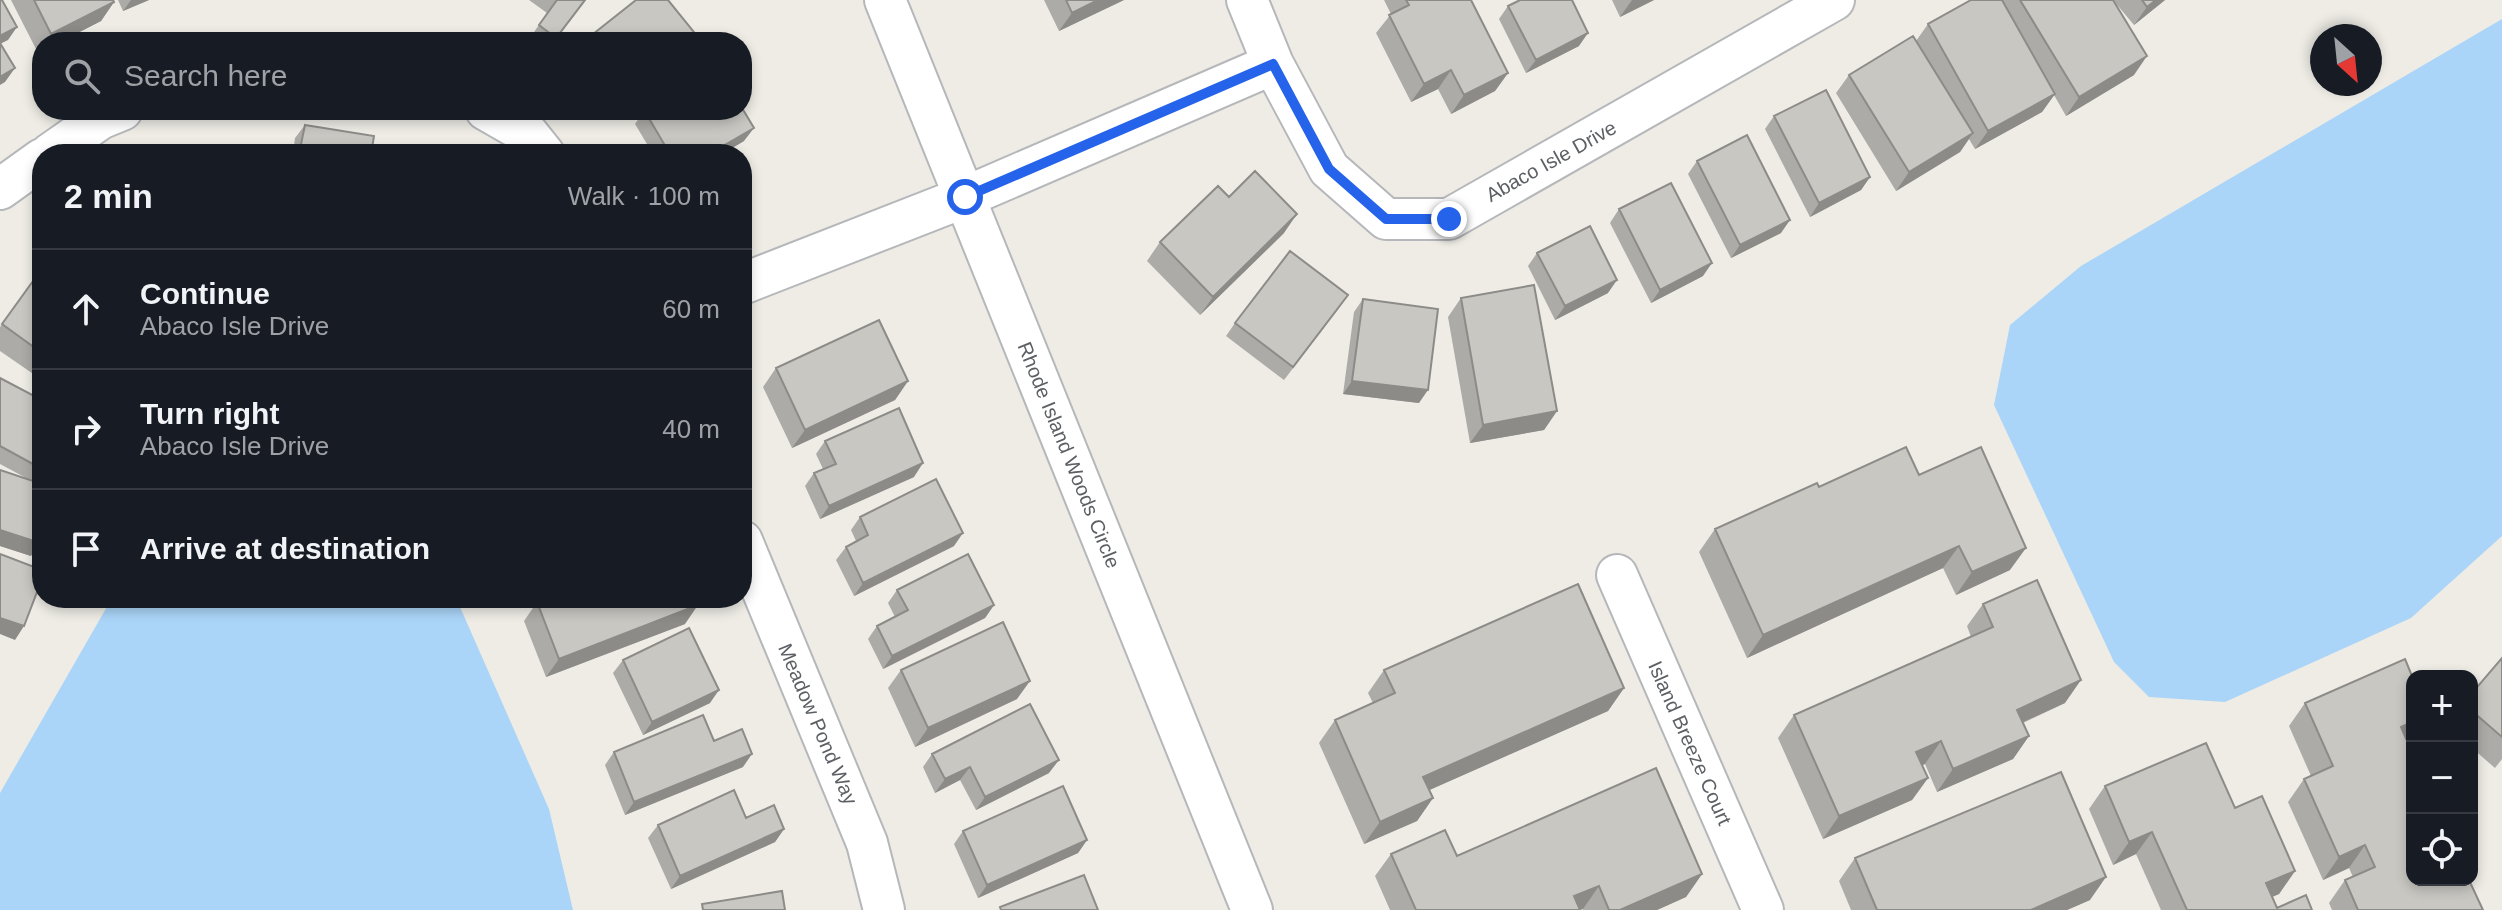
<!DOCTYPE html>
<meta charset="utf-8">
<style>
:root{--surface:#171b24;--page:#242831;--text:#f1f3f6;--muted:#9ea1a6;--line:#363941}
body{margin:0;font-family:Arial,sans-serif;background:var(--page);color:var(--text)}
.controls{position:absolute;right:24px;bottom:24px;display:grid;overflow:hidden;border-radius:16px;box-shadow:0 4px 12px #0003}
.controls button{width:72px;height:72px;display:grid;place-items:center;padding:0;border:0;border-bottom:2px solid var(--line);background:var(--surface);color:var(--text);font:40px sans-serif}
.compass{position:absolute;left:2310px;top:24px;width:72px;height:72px;border-radius:50%;background:var(--surface);box-shadow:0 4px 12px #0003;rotate:153deg}
.stop{position:absolute;width:24px;height:24px;margin:-18px;border:6px solid #2563eb;border-radius:50%;background:#fff}
.stop.end{background:#2563eb;border-color:#fff;box-shadow:0 2px 8px #0008}
.list{margin:0;padding:0;list-style:none}
h2{display:flex;justify-content:space-between;align-items:center;height:104px;margin:0;padding:0 32px;font-size:34px}
h2 small{font-size:26px;font-weight:400;color:var(--muted)}
.list li{display:grid;grid-template-columns:52px 1fr auto;gap:24px;align-items:center;box-sizing:border-box;height:120px;padding:0 32px;border-top:2px solid var(--line)}
.list b{display:block;font-size:30px;white-space:nowrap}
.list p{margin:0;font-size:26px;white-space:nowrap;color:var(--muted)}
.list em{font-size:26px;font-style:normal;color:var(--muted)}
.icon{flex:none;width:44px;height:44px;fill:none;stroke:currentColor;stroke-width:2;stroke-linecap:round;stroke-linejoin:round}
.map{position:relative;flex:none;width:2502px;height:910px;overflow:hidden}
.search{position:absolute;background:var(--surface);box-shadow:0 4px 12px #0003;left:32px;top:32px;width:720px;height:88px;display:flex;align-items:center;gap:20px;box-sizing:border-box;padding:0 28px;border-radius:32px;color:var(--muted);font-size:30px}
.panel{position:absolute;background:var(--surface);box-shadow:0 4px 12px #0003;left:32px;top:144px;width:720px;height:464px;border-radius:32px}
.map>svg:first-child{display:block}
.water{fill:#abd5f8}
.lines{fill:none;stroke-linecap:round;stroke-linejoin:round}
.minor-casing{stroke:#b5b7ba;stroke-width:44}
.minor{stroke:#fff;stroke-width:40}
.wall{fill:#adaba7}
.shaded-wall{fill:#8d8b88}
.building{fill:#c9c7c2;stroke:#8d8b88;stroke-width:2}
.route{stroke:#2563eb;stroke-width:10}
.labels{text-anchor:middle;dominant-baseline:central;stroke-width:6;stroke-linejoin:round;paint-order:stroke}
.street-label{font-size:20px;fill:#5c6064;stroke:#fff}
</style>
<div class="map">
<svg width="2502" height="910" viewBox="0 0 2502 910">
<rect width="100%" height="100%" fill="#eeece5"/>
<path class="water" d="M 2502,19 L 2502,536 L 2411,618 L 2225,702 L 2149,697 L 2114,662 L 1994,405 L 2010,325 L 2081,266 Z
M 112,598 L 456,598 L 549,809 L 573,910 L 0,910 L 0,793 Z"/>
<g class="lines">
<g class="minor-casing">
<path id="minor" d="M 885,0 L 1252,910
M 1247,0 L 1273,64 L 1329,169 L 1386,219 L 1449,219 L 1834,0
M 486,110 L 528,134 L 544,154
M 50,154 L 100,119 L 122,110
M 0,189 L 42,159
M 742,284 L 965,197 L 1273,64
M 742,541 L 867,843 L 884,910
M 1617,575 L 1763,910"/>
</g>
<use href="#minor" class="minor"/>
</g>
<path class="wall" d="M 11,0 L 113,0 L 114,2 L 101,21 L 60,42 L 42,42 L 42,51 L 38,53 Z
M 118,0 L 149,0 L 123,11 Z
M 529,0 L 586,0 L 554,42 L 535,42 L 530,38 L 547,13 Z
M 1044,0 L 1124,0 L 1059,31 Z
M 1384,0 L 1471,0 L 1508,73 L 1495,91 L 1451,114 L 1438,89 L 1411,102 L 1376,33 L 1391,14 Z
M 1612,0 L 1654,0 L 1620,17 Z
M 1971,0 L 2113,0 L 2134,75 L 2066,116 L 2054,95 L 2042,112 L 1975,149 L 1969,139 L 1960,152 L 1896,191 L 1836,93 L 1849,75 L 1916,41 L 1928,24 Z
M 2113,0 L 2165,0 L 2134,25 Z
M 1508,6 L 1579,46 L 1526,73 L 1499,19 Z
M 645,110 L 744,141 L 722,154 L 653,154 L 635,124 Z
M 1774,116 L 1870,177 L 1861,190 L 1810,217 L 1765,129 Z
M 305,125 L 371,154 L 293,154 L 295,138 Z
M 1697,161 L 1781,233 L 1731,258 L 1688,174 Z
M 1229,197 L 1284,233 L 1200,315 L 1147,261 L 1160,242 Z
M 1619,209 L 1703,276 L 1651,303 L 1610,223 Z
M 1537,253 L 1608,293 L 1555,320 L 1528,266 Z
M 41,270 L 42,270 L 42,380 L 0,351 L 0,327 Z
M 1461,298 L 1557,411 L 1544,430 L 1470,443 L 1448,317 Z
M 1363,299 L 1419,403 L 1343,394 L 1354,312 Z
M 1339,308 L 1284,380 L 1226,336 L 1235,323 Z
M 776,368 L 908,381 L 895,400 L 792,448 L 763,387 Z
M 0,378 L 42,400 L 42,480 L 40,483 L 31,556 L 0,546 L 0,470 L 28,479 L 0,464 Z
M 825,441 L 914,477 L 820,519 L 805,486 L 814,473 L 823,469 L 816,454 Z
M 1919,475 L 2010,570 L 1956,595 L 1943,568 L 1747,658 L 1699,552 L 1715,529 L 1819,487 Z
M 860,517 L 954,546 L 854,596 L 836,560 L 846,547 L 856,541 L 851,530 Z
M 897,590 L 994,605 L 985,618 L 883,669 L 868,639 L 877,626 L 895,617 L 888,603 Z
M 537,602 L 685,624 L 546,677 L 524,621 Z
M 1983,604 L 2065,703 L 2023,723 L 2029,736 L 2013,759 L 1937,792 L 1925,764 L 1922,765 L 1928,778 L 1912,800 L 1823,839 L 1778,738 L 1794,715 L 1971,637 L 1967,626 Z
M 2502,658 L 2502,759 L 2495,768 L 2472,748 L 2472,693 Z
M 623,660 L 710,703 L 643,735 L 613,673 Z
M 901,670 L 1017,699 L 915,747 L 888,688 Z
M 1384,670 L 1624,688 L 1608,711 L 1429,790 L 1433,798 L 1417,821 L 1364,844 L 1319,743 L 1335,720 L 1373,703 L 1368,693 Z
M 2412,676 L 2412,738 L 2407,740 L 2483,910 L 2332,910 L 2329,903 L 2345,880 L 2353,877 L 2349,868 L 2323,880 L 2288,802 L 2304,779 L 2311,776 L 2289,726 L 2305,703 Z
M 714,741 L 743,767 L 625,815 L 605,765 L 614,752 Z
M 932,754 L 1049,773 L 976,810 L 960,780 L 935,793 L 923,767 Z
M 2105,786 L 2235,808 L 2295,871 L 2279,894 L 2272,897 L 2277,908 L 2312,910 L 2161,910 L 2136,854 L 2113,865 L 2089,809 Z
M 746,818 L 784,829 L 775,842 L 671,889 L 648,838 L 658,825 Z
M 963,831 L 1087,840 L 1078,853 L 978,898 L 954,844 Z
M 1391,854 L 1702,874 L 1686,897 L 1657,910 L 1583,910 L 1583,909 L 1580,910 L 1390,910 L 1375,876 Z
M 1855,858 L 2090,900 L 2067,910 L 1851,910 L 1839,881 Z"/>
<path class="shaded-wall" d="M 131,0 L 149,0 L 123,11 Z
M 1098,0 L 1124,0 L 1059,31 L 1072,13 Z
M 1632,0 L 1654,0 L 1620,17 Z
M 2156,0 L 2165,0 L 2134,25 L 2147,7 Z
M 114,2 L 101,21 L 60,42 L 46,42 L 51,34 Z
M 17,27 L 8,40 L 0,44 L 0,36 Z
M 1588,33 L 1579,46 L 1526,73 L 1536,60 Z
M 2147,56 L 2134,75 L 2066,116 L 2079,97 Z
M 15,68 L 5,82 L 0,85 L 0,77 Z
M 1451,70 L 1438,89 L 1411,102 L 1424,84 Z
M 1508,73 L 1495,91 L 1451,114 L 1464,95 Z
M 2055,94 L 2042,112 L 1975,149 L 1988,131 Z
M 754,128 L 744,141 L 722,154 L 709,154 Z
M 1973,133 L 1960,152 L 1896,191 L 1909,172 Z
M 1870,177 L 1861,190 L 1810,217 L 1819,203 Z
M 1297,214 L 1284,233 L 1200,315 L 1213,297 Z
M 1790,220 L 1781,233 L 1731,258 L 1740,245 Z
M 1712,263 L 1703,276 L 1651,303 L 1660,290 Z
M 1617,280 L 1608,293 L 1555,320 L 1565,306 Z
M 908,381 L 895,400 L 792,448 L 805,430 Z
M 1352,381 L 1428,390 L 1419,403 L 1343,394 Z
M 1557,411 L 1544,430 L 1470,443 L 1483,425 Z
M 923,463 L 914,477 L 820,519 L 829,506 Z
M 0,530 L 40,543 L 31,556 L 0,546 Z
M 963,533 L 954,546 L 854,596 L 863,583 Z
M 1959,546 L 1943,568 L 1747,658 L 1763,635 Z
M 2026,548 L 2010,570 L 1956,595 L 1972,572 Z
M 698,605 L 685,624 L 546,677 L 559,659 Z
M 994,605 L 985,618 L 883,669 L 892,656 Z
M 0,618 L 24,626 L 15,640 L 0,634 Z
M 2081,680 L 2065,703 L 2001,732 L 2017,710 Z
M 1030,681 L 1017,699 L 915,747 L 928,728 Z
M 1624,688 L 1608,711 L 1407,800 L 1423,777 Z
M 719,690 L 710,703 L 643,735 L 652,722 Z
M 2412,722 L 2412,738 L 2385,750 L 2401,727 Z
M 2029,736 L 2013,759 L 1937,792 L 1953,769 Z
M 1941,741 L 1925,764 L 1900,775 L 1916,752 Z
M 752,754 L 743,767 L 625,815 L 634,802 Z
M 1059,760 L 1049,773 L 976,810 L 985,797 Z
M 970,767 L 960,780 L 935,793 L 945,779 Z
M 1928,778 L 1912,800 L 1823,839 L 1839,816 Z
M 1433,798 L 1417,821 L 1364,844 L 1380,822 Z
M 784,829 L 775,842 L 671,889 L 680,876 Z
M 2152,832 L 2136,854 L 2113,865 L 2129,842 Z
M 1087,840 L 1078,853 L 978,898 L 987,885 Z
M 2365,845 L 2349,868 L 2323,880 L 2339,857 Z
M 2295,871 L 2279,894 L 2250,906 L 2266,883 Z
M 1702,874 L 1686,897 L 1657,910 L 1620,910 Z
M 2106,877 L 2090,900 L 2067,910 L 2031,910 Z
M 1599,886 L 1583,909 L 1579,910 L 1574,896 Z"/>
<path class="building" d="M 0,0 L 2,0 L 17,27 L 0,36 Z
M 34,0 L 113,0 L 114,2 L 51,34 Z
M 557,0 L 585,0 L 556,38 L 539,25 Z
M 636,0 L 668,0 L 698,37 L 692,42 L 583,42 Z
M 1066,0 L 1098,0 L 1072,13 Z
M 1406,0 L 1471,0 L 1508,73 L 1464,95 L 1451,70 L 1424,84 L 1389,15 L 1409,5 Z
M 1520,0 L 1572,0 L 1588,33 L 1536,60 L 1508,6 Z
M 1971,0 L 2002,0 L 2055,94 L 1988,131 L 1928,24 Z
M 2020,0 L 2113,0 L 2147,56 L 2079,97 Z
M 2142,0 L 2156,0 L 2147,7 Z
M 1913,36 L 1973,133 L 1909,172 L 1849,75 Z
M 0,43 L 15,68 L 0,77 Z
M 1826,90 L 1870,177 L 1819,203 L 1774,116 Z
M 742,108 L 754,128 L 709,154 L 670,154 L 644,110 L 742,110 Z
M 305,125 L 374,136 L 371,154 L 299,154 Z
M 1747,135 L 1790,220 L 1740,245 L 1697,161 Z
M 1255,171 L 1297,214 L 1213,297 L 1160,242 L 1218,186 L 1229,197 Z
M 1671,183 L 1712,263 L 1660,290 L 1619,209 Z
M 1590,226 L 1617,280 L 1565,306 L 1537,253 Z
M 1290,251 L 1348,295 L 1293,367 L 1235,323 Z
M 41,270 L 42,270 L 42,353 L 2,324 Z
M 1534,285 L 1557,411 L 1483,425 L 1461,298 Z
M 1363,299 L 1438,309 L 1428,390 L 1352,381 Z
M 879,320 L 908,381 L 805,430 L 776,368 Z
M 0,378 L 42,400 L 42,469 L 0,446 Z
M 899,408 L 923,463 L 829,506 L 814,473 L 836,464 L 825,441 Z
M 1906,447 L 1919,475 L 1981,447 L 2026,548 L 1972,572 L 1959,546 L 1763,635 L 1715,529 L 1817,483 L 1819,487 Z
M 0,470 L 42,484 L 42,538 L 40,543 L 0,530 Z
M 936,479 L 963,533 L 863,583 L 846,547 L 868,535 L 860,517 Z
M 0,554 L 42,570 L 42,579 L 24,626 L 0,618 Z
M 968,554 L 994,605 L 892,656 L 877,626 L 908,610 L 897,590 Z
M 2037,580 L 2081,680 L 2017,710 L 2029,736 L 1953,769 L 1941,741 L 1916,752 L 1928,778 L 1839,816 L 1794,715 L 1993,627 L 1983,604 Z
M 1578,584 L 1624,688 L 1423,777 L 1433,798 L 1380,822 L 1335,720 L 1395,693 L 1384,670 Z
M 548,598 L 695,598 L 698,605 L 559,659 L 537,602 Z
M 1003,622 L 1030,681 L 928,728 L 901,670 Z
M 689,628 L 719,690 L 652,722 L 623,660 Z
M 2502,658 L 2502,737 L 2472,711 L 2472,693 Z
M 2405,659 L 2412,676 L 2412,722 L 2401,727 L 2412,752 L 2412,880 L 2469,880 L 2483,910 L 2358,910 L 2345,880 L 2375,867 L 2365,845 L 2339,857 L 2304,779 L 2333,766 L 2305,703 Z
M 1030,704 L 1059,760 L 985,797 L 970,767 L 945,779 L 932,754 Z
M 703,715 L 714,741 L 742,729 L 752,754 L 634,802 L 614,752 Z
M 2206,743 L 2235,808 L 2262,796 L 2295,871 L 2266,883 L 2277,908 L 2306,895 L 2312,910 L 2187,910 L 2152,832 L 2129,842 L 2105,786 Z
M 1656,768 L 1702,874 L 1620,910 L 1609,910 L 1599,886 L 1574,896 L 1580,910 L 1416,910 L 1391,854 L 1445,830 L 1457,856 Z
M 2061,772 L 2106,877 L 2031,910 L 1877,910 L 1855,858 Z
M 1063,786 L 1087,840 L 987,885 L 963,831 Z
M 734,790 L 746,818 L 774,805 L 784,829 L 680,876 L 658,825 Z
M 1084,875 L 1098,910 L 1001,910 L 1000,907 Z
M 782,891 L 785,910 L 703,910 L 702,904 Z"/>
<g class="lines">
<path class="route" d="M 965,197 L 1273,64 L 1329,169 L 1386,219 L 1449,219"/>
</g>
<g class="labels">
<g class="street-label">
<text transform="translate(1551 161) rotate(-29)">Abaco Isle Drive</text>
<text transform="translate(1069 455) rotate(68)">Rhode Island Woods Circle</text>
<text transform="translate(818 724) rotate(67)">Meadow Pond Way</text>
<text transform="translate(1690 743) rotate(66)">Island Breeze Court</text>
</g>
</g>
</svg>
<div class="controls">
<button>+</button>
<button>−</button>
<button><svg class="icon" aria-label="locate" viewBox="0 0 24 24"><circle cx="12" cy="12" r="6"/><path d="M12 2v4M12 18v4M2 12h4M18 12h4"/></svg></button>
</div>
<svg class="compass" viewBox="-18 -18 36 36"><path d="M0-13l5 13h-10z" fill="#e53935"/><path d="M0 13l5-13h-10z" fill="#9ea1a6"/></svg>
<div class="stop" style="left:965px;top:197px"></div>
<div class="stop end" style="left:1449px;top:219px"></div>
<div class="search"><svg class="icon" aria-label="search" viewBox="0 0 24 24"><circle cx="10" cy="10" r="6"/><path d="M15 15l6 6"/></svg>Search here</div>
<section class="panel">
<h2>2 min<small>Walk · 100 m</small></h2>
<ul class="list">
<li><svg class="icon" aria-label="ahead" viewBox="0 0 24 24"><path d="M12 20V5M6 11l6-6 6 6"/></svg><div><b>Continue</b><p>Abaco Isle Drive</p></div><em>60 m</em></li>
<li><svg class="icon" aria-label="right" viewBox="0 0 24 24"><path d="M7 20v-9h11M14 6l5 5-5 5"/></svg><div><b>Turn right</b><p>Abaco Isle Drive</p></div><em>40 m</em></li>
<li><svg class="icon" aria-label="arrive" viewBox="0 0 24 24"><path d="M6 21V4h12l-3 4 3 4H6"/></svg><div><b>Arrive at destination</b></div></li>
</ul>
</section>
</div>
